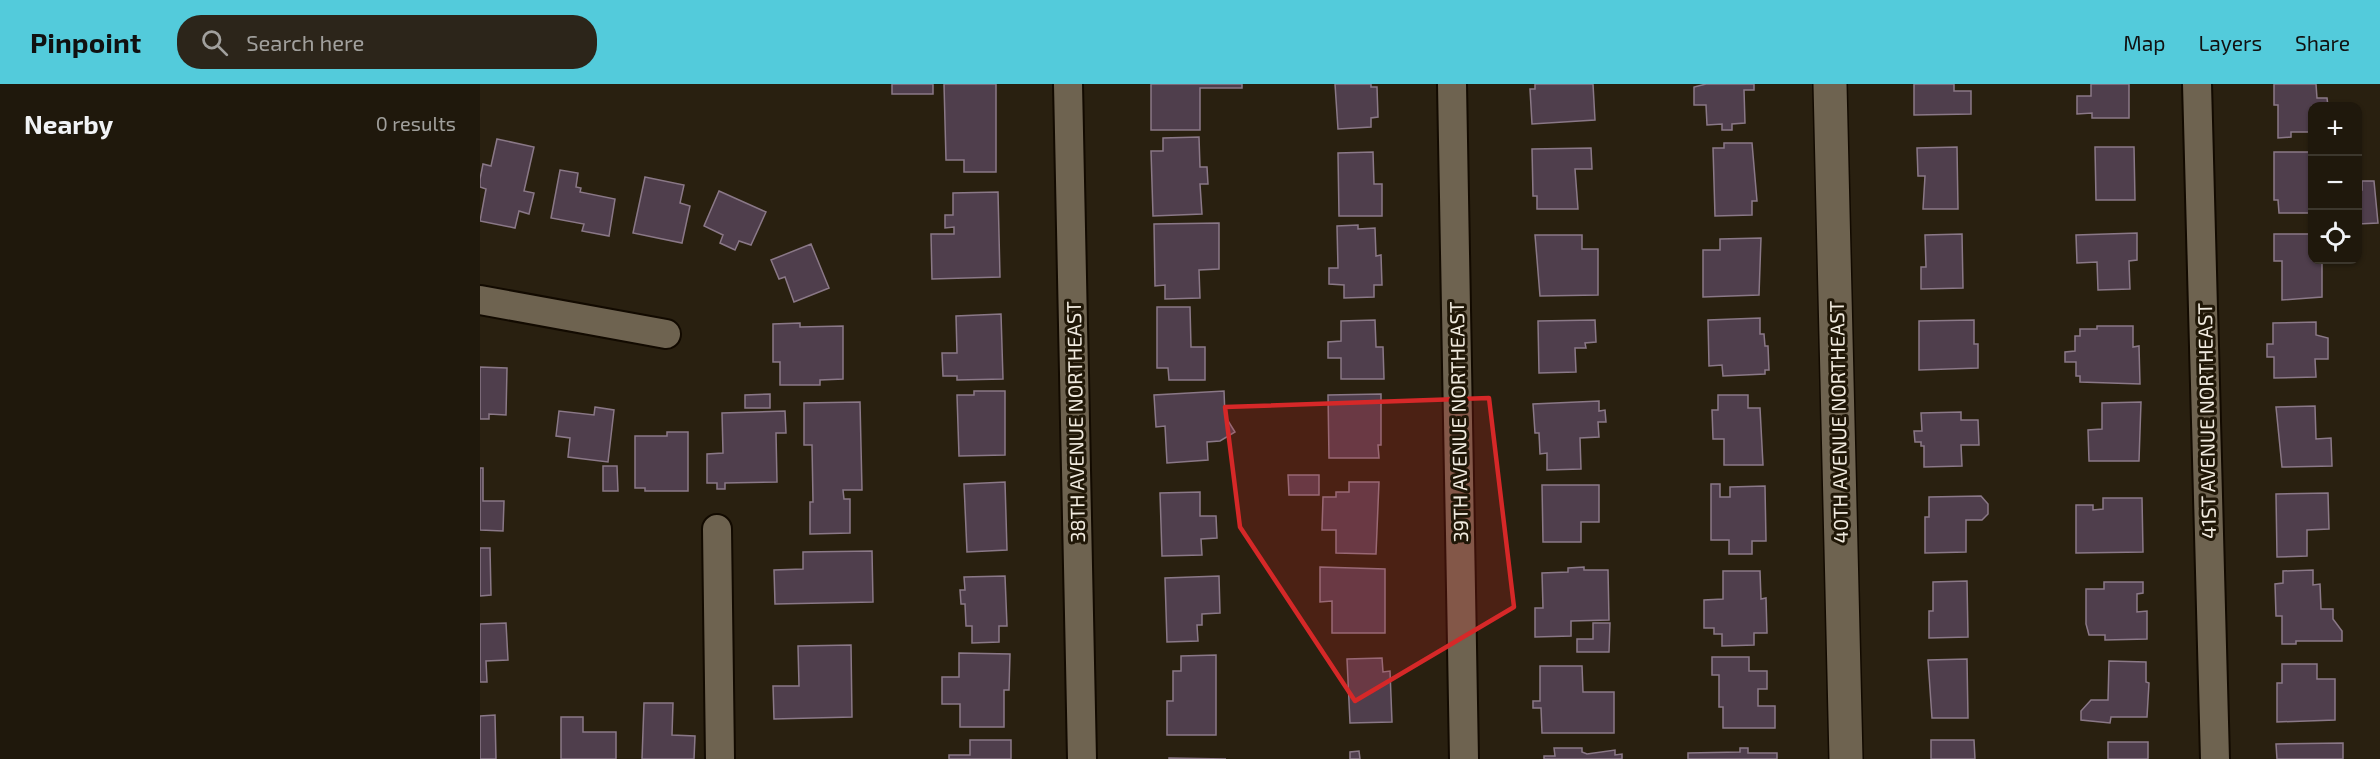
<!DOCTYPE html>
<meta charset="utf-8">
<style>
:root{--surface:#1f180c;--page:#2c251a;--text:#f1f3f6;--muted:#a1a09d;--line:#3c372d;--accent:#53cbdb}
body{margin:0;font-family:"Exo 2",sans-serif;background:var(--page);color:var(--text)}
.controls{position:absolute;right:18px;top:18px;display:grid;overflow:hidden;border-radius:12px;box-shadow:0 2px 4px #0004}
.controls button{width:54px;height:54px;display:grid;place-items:center;padding:0;border:0;border-bottom:2px solid var(--line);background:var(--surface);color:var(--text);font:30px sans-serif}
.list{margin:0;padding:0;list-style:none}
h2{display:flex;justify-content:space-between;align-items:center;height:78px;margin:0;padding:0 24px;font-size:26px}
h2 small{font-size:20px;font-weight:400;color:var(--muted)}
.icon{flex:none;width:33px;height:33px;fill:none;stroke:currentColor;stroke-width:2;stroke-linecap:round;stroke-linejoin:round}
.map{position:relative;flex:none;width:1900px;height:675px;overflow:hidden}
header{display:flex;align-items:center;gap:36px;box-sizing:border-box;height:84px;padding:0 30px;background:var(--accent);color:#111}
header strong{font-size:28px}
nav{display:flex;gap:33px;margin-inline-start:auto;font-size:21px}
.search{width:420px;height:54px;background:var(--page);display:flex;align-items:center;gap:15px;box-sizing:border-box;padding:0 21px;border-radius:24px;color:var(--muted);font-size:22px}
main{display:flex}
aside{flex:1;background:var(--surface)}
.map>svg:first-child{display:block}
.building{fill:#4f3e4c;stroke:#8a7887;stroke-width:1.5}
.lines{fill:none;stroke-linecap:round;stroke-linejoin:round}
.street-casing{stroke:#120a00;stroke-width:32}
.secondary-casing{stroke:#120a00;stroke-width:36}
.street{stroke:#6e6350;stroke-width:28}
.secondary{stroke:#6e6350;stroke-width:33}
.marked{fill:#d62828;fill-opacity:0.2;stroke:#d62828;stroke-width:4.5;stroke-linejoin:round}
.labels{text-anchor:middle;dominant-baseline:central;stroke-width:6;stroke-linejoin:round;paint-order:stroke}
.street-label{font-size:20px;fill:#f1ebe0;stroke:#201707}
</style>
<header>
<strong>Pinpoint</strong>
<div class="search"><svg class="icon" aria-label="search" viewBox="0 0 24 24"><circle cx="10" cy="10" r="6"/><path d="M15 15l6 6"/></svg>Search here</div>
<nav><a>Map</a><a>Layers</a><a>Share</a></nav>
</header>
<main>
<aside>
<h2>Nearby<small>0 results</small></h2>
<ul class="list">
</ul>
</aside>
<div class="map">
<svg width="1900" height="675" viewBox="0 0 1900 675">
<rect width="100%" height="100%" fill="#292010"/>
<path class="building" d="M 412,0 L 453,0 L 453,10 L 412,10 Z
M 464,0 L 516,0 L 516,88 L 484,88 L 484,76 L 466,76 Z
M 671,0 L 762,0 L 762,4 L 720,4 L 720,46 L 671,46 Z
M 855,0 L 891,0 L 891,3 L 897,3 L 898,33 L 891,34 L 891,43 L 858,45 Z
M 1055,0 L 1113,0 L 1115,36 L 1052,40 L 1050,5 L 1055,5 Z
M 1226,0 L 1274,0 L 1274,6 L 1264,6 L 1265,39 L 1252,40 L 1252,46 L 1242,46 L 1242,40 L 1227,41 L 1226,21 L 1214,21 L 1214,3 Z
M 1434,0 L 1474,0 L 1474,7 L 1491,7 L 1491,30 L 1434,31 Z
M 1611,0 L 1649,0 L 1649,34 L 1612,34 L 1612,29 L 1597,30 L 1597,12 L 1611,12 Z
M 1794,0 L 1836,0 L 1837,14 L 1847,14 L 1848,22 L 1832,22 L 1832,48 L 1811,48 L 1811,53 L 1798,54 L 1798,21 L 1794,21 Z
M 719,53 L 720,83 L 727,83 L 728,100 L 720,100 L 722,130 L 673,132 L 671,67 L 683,67 L 683,54 Z
M 17,55 L 54,63 L 44,107 L 54,109 L 49,130 L 39,127 L 35,144 L 0,137 L 6,105 L 0,103 L 0,95 L 3,80 L 11,82 Z
M 1244,59 L 1272,59 L 1277,117 L 1272,117 L 1272,131 L 1235,132 L 1233,64 L 1244,64 Z
M 1477,63 L 1478,125 L 1443,125 L 1445,92 L 1438,92 L 1437,64 Z
M 1615,63 L 1654,63 L 1655,116 L 1616,116 Z
M 1111,64 L 1112,85 L 1095,85 L 1098,125 L 1057,125 L 1057,112 L 1053,112 L 1052,65 Z
M 893,68 L 894,100 L 902,100 L 902,132 L 859,132 L 858,69 Z
M 1794,68 L 1832,68 L 1832,129 L 1799,129 L 1798,116 L 1794,116 Z
M 80,86 L 98,89 L 96,103 L 101,104 L 100,108 L 135,115 L 129,152 L 102,147 L 104,140 L 71,134 Z
M 165,93 L 204,101 L 200,119 L 210,122 L 202,159 L 153,149 Z
M 1882,97 L 1894,97 L 1898,139 L 1878,140 L 1878,106 L 1882,106 Z
M 239,107 L 286,128 L 271,161 L 259,157 L 255,166 L 240,159 L 243,151 L 224,142 Z
M 518,108 L 520,193 L 452,195 L 451,150 L 474,150 L 474,143 L 465,144 L 465,131 L 473,131 L 473,109 Z
M 739,139 L 739,185 L 719,186 L 720,214 L 685,215 L 685,201 L 675,202 L 674,140 Z
M 878,141 L 878,145 L 895,144 L 896,172 L 901,171 L 902,201 L 894,201 L 894,213 L 864,214 L 864,201 L 849,200 L 849,184 L 858,184 L 857,142 Z
M 1657,149 L 1657,176 L 1649,177 L 1650,205 L 1618,206 L 1617,178 L 1597,179 L 1596,151 Z
M 1482,150 L 1483,204 L 1441,205 L 1441,183 L 1446,183 L 1445,151 Z
M 1794,150 L 1832,150 L 1832,176 L 1842,176 L 1842,213 L 1802,216 L 1802,177 L 1794,177 Z
M 1055,151 L 1102,151 L 1102,165 L 1118,165 L 1118,211 L 1060,212 Z
M 1281,154 L 1279,211 L 1223,213 L 1223,166 L 1240,166 L 1240,155 Z
M 331,160 L 349,204 L 314,218 L 305,193 L 299,195 L 291,176 Z
M 677,223 L 710,223 L 711,263 L 725,263 L 725,296 L 689,296 L 688,284 L 677,284 Z
M 521,230 L 523,295 L 477,296 L 477,292 L 463,292 L 462,269 L 477,269 L 476,232 Z
M 1280,234 L 1280,250 L 1284,250 L 1285,262 L 1288,262 L 1289,286 L 1285,286 L 1285,290 L 1243,292 L 1242,281 L 1229,282 L 1228,236 Z
M 895,236 L 896,263 L 903,263 L 904,295 L 861,295 L 861,274 L 848,274 L 848,258 L 861,257 L 861,237 Z
M 1115,236 L 1116,258 L 1105,259 L 1106,264 L 1095,264 L 1096,288 L 1059,289 L 1058,237 Z
M 1494,236 L 1494,260 L 1498,260 L 1498,284 L 1439,286 L 1439,237 Z
M 1836,238 L 1836,251 L 1848,254 L 1848,275 L 1835,275 L 1836,293 L 1794,294 L 1794,273 L 1787,273 L 1787,260 L 1793,260 L 1793,239 Z
M 320,239 L 320,243 L 363,242 L 363,295 L 340,296 L 340,301 L 300,301 L 300,278 L 293,278 L 293,240 Z
M 1617,242 L 1653,242 L 1653,263 L 1659,262 L 1660,300 L 1600,298 L 1600,292 L 1596,292 L 1596,278 L 1585,278 L 1585,268 L 1595,267 L 1595,252 L 1600,252 L 1600,245 L 1617,245 Z
M 0,283 L 27,284 L 26,331 L 9,330 L 9,335 L 0,335 Z
M 494,307 L 525,307 L 525,371 L 479,372 L 477,311 L 494,311 Z
M 744,307 L 745,332 L 755,348 L 740,357 L 727,358 L 728,376 L 687,379 L 685,342 L 676,343 L 674,311 Z
M 290,310 L 290,324 L 265,324 L 265,311 Z
M 901,310 L 901,361 L 898,361 L 899,374 L 849,374 L 848,311 Z
M 1238,311 L 1268,311 L 1268,324 L 1280,324 L 1283,381 L 1244,381 L 1244,355 L 1233,355 L 1232,326 L 1238,326 Z
M 1119,317 L 1119,327 L 1125,326 L 1126,338 L 1118,338 L 1119,353 L 1100,354 L 1101,385 L 1067,386 L 1067,369 L 1060,370 L 1059,349 L 1055,349 L 1053,320 Z
M 380,318 L 382,406 L 363,406 L 364,415 L 370,415 L 370,449 L 330,450 L 330,418 L 333,418 L 332,361 L 324,361 L 324,319 Z
M 1661,318 L 1659,377 L 1609,377 L 1608,346 L 1622,345 L 1622,319 Z
M 1835,322 L 1836,355 L 1851,354 L 1852,382 L 1802,383 L 1796,323 Z
M 115,323 L 134,326 L 128,378 L 88,373 L 90,354 L 76,352 L 79,327 L 114,331 Z
M 305,327 L 306,349 L 296,349 L 297,398 L 245,399 L 245,405 L 237,405 L 237,399 L 227,399 L 227,370 L 243,369 L 242,329 Z
M 1481,328 L 1481,336 L 1498,336 L 1499,361 L 1481,361 L 1482,382 L 1444,383 L 1444,362 L 1441,362 L 1441,358 L 1435,358 L 1434,347 L 1442,347 L 1441,329 Z
M 187,348 L 208,348 L 208,407 L 165,407 L 165,404 L 155,404 L 155,352 L 187,352 Z
M 123,382 L 137,382 L 138,407 L 123,407 Z
M 0,384 L 3,384 L 3,417 L 24,417 L 23,447 L 0,446 Z
M 808,391 L 839,391 L 839,411 L 809,411 Z
M 525,398 L 527,466 L 487,468 L 484,400 Z
M 869,398 L 899,398 L 896,470 L 856,469 L 856,446 L 842,446 L 843,413 L 856,413 L 856,408 L 869,408 Z
M 1231,400 L 1240,400 L 1240,413 L 1250,413 L 1250,403 L 1285,402 L 1286,457 L 1272,457 L 1272,470 L 1249,470 L 1249,456 L 1231,456 Z
M 1062,401 L 1119,401 L 1119,438 L 1101,438 L 1101,458 L 1063,458 Z
M 720,408 L 720,432 L 736,432 L 737,454 L 721,455 L 722,471 L 682,472 L 680,409 Z
M 1848,409 L 1849,445 L 1827,446 L 1827,472 L 1797,473 L 1796,410 Z
M 1501,412 L 1508,420 L 1508,430 L 1502,436 L 1486,436 L 1486,468 L 1445,469 L 1445,433 L 1449,433 L 1449,413 Z
M 1623,414 L 1662,414 L 1663,468 L 1596,469 L 1596,421 L 1613,421 L 1613,426 L 1623,425 Z
M 0,464 L 10,464 L 11,511 L 0,512 Z
M 392,467 L 393,518 L 295,520 L 294,486 L 323,485 L 323,468 Z
M 840,483 L 905,485 L 905,549 L 852,549 L 852,517 L 840,518 Z
M 1104,483 L 1104,486 L 1128,486 L 1129,536 L 1091,537 L 1091,552 L 1055,553 L 1055,524 L 1063,524 L 1062,489 L 1088,488 L 1088,484 Z
M 1833,486 L 1833,501 L 1840,500 L 1841,525 L 1853,525 L 1853,535 L 1862,547 L 1862,557 L 1816,557 L 1816,560 L 1802,560 L 1802,532 L 1796,532 L 1795,500 L 1803,499 L 1803,487 Z
M 1243,487 L 1280,487 L 1281,515 L 1286,514 L 1287,549 L 1274,549 L 1274,561 L 1242,562 L 1242,550 L 1234,550 L 1234,544 L 1224,544 L 1224,516 L 1243,515 Z
M 525,492 L 527,542 L 519,542 L 519,558 L 492,559 L 492,542 L 486,542 L 485,520 L 481,520 L 480,506 L 485,506 L 484,493 Z
M 739,492 L 740,529 L 722,530 L 722,541 L 717,541 L 718,557 L 687,558 L 685,494 Z
M 1487,497 L 1488,553 L 1449,554 L 1449,527 L 1453,527 L 1453,498 Z
M 1624,498 L 1663,498 L 1663,509 L 1657,510 L 1657,528 L 1667,527 L 1667,555 L 1625,556 L 1625,551 L 1609,551 L 1606,540 L 1606,505 L 1624,505 Z
M 26,539 L 28,576 L 6,577 L 7,598 L 0,598 L 0,540 Z
M 1113,539 L 1130,539 L 1129,568 L 1097,568 L 1097,555 L 1113,555 Z
M 371,561 L 372,633 L 294,635 L 293,602 L 319,602 L 318,562 Z
M 479,569 L 530,570 L 529,606 L 524,606 L 524,643 L 480,643 L 480,620 L 462,620 L 462,593 L 479,593 Z
M 736,571 L 736,651 L 687,651 L 687,617 L 693,617 L 693,587 L 701,587 L 701,572 Z
M 1232,573 L 1269,573 L 1269,587 L 1287,587 L 1287,605 L 1278,605 L 1278,622 L 1295,622 L 1295,644 L 1243,644 L 1243,623 L 1239,623 L 1239,591 L 1232,591 Z
M 902,574 L 903,588 L 910,587 L 912,638 L 870,639 L 867,575 Z
M 1487,575 L 1488,634 L 1452,634 L 1448,576 Z
M 1629,577 L 1666,578 L 1666,598 L 1669,599 L 1667,633 L 1631,633 L 1630,639 L 1601,636 L 1601,627 L 1611,616 L 1628,616 Z
M 1802,580 L 1837,580 L 1837,595 L 1855,595 L 1855,636 L 1797,638 L 1797,599 L 1802,599 Z
M 1060,582 L 1102,582 L 1103,608 L 1134,608 L 1134,649 L 1062,649 L 1061,624 L 1053,624 L 1053,617 L 1060,617 Z
M 164,619 L 193,619 L 192,651 L 215,652 L 214,675 L 162,675 Z
M 15,631 L 16,675 L 0,675 L 0,632 Z
M 81,633 L 103,633 L 103,648 L 136,648 L 136,675 L 81,675 Z
M 490,656 L 531,656 L 531,675 L 469,675 L 469,671 L 490,671 Z
M 1451,656 L 1494,656 L 1495,675 L 1451,675 Z
M 1628,658 L 1668,658 L 1668,675 L 1628,675 Z
M 1863,659 L 1863,675 L 1797,675 L 1796,660 Z
M 1074,664 L 1102,664 L 1102,668 L 1107,670 L 1135,666 L 1135,671 L 1142,670 L 1142,675 L 1064,675 L 1064,672 L 1075,672 Z
M 1260,664 L 1268,664 L 1268,669 L 1297,669 L 1297,675 L 1208,675 L 1208,669 L 1260,668 Z
M 879,667 L 880,675 L 870,675 L 870,668 Z
M 689,674 L 746,675 L 689,675 Z"/>
<g class="lines">
<g class="street-casing">
<path id="street" d="M 588,0 L 602,675
M 972,0 L 984,675
M 1717,0 L 1735,675
M 0,216 L 186,250
M 237,445 L 240,675"/>
</g>
<g class="secondary-casing">
<path id="secondary" d="M 1350,0 L 1366,675"/>
</g>
<use href="#street" class="street"/>
<use href="#secondary" class="secondary"/>
</g>
<path class="marked" d="M 1009,314 L 1034,523 L 875,617 L 760,443 L 745,323 Z"/>
<g class="labels">
<g class="street-label">
<text transform="translate(1726 337) rotate(-91)">41ST AVENUE NORTHEAST</text>
<text transform="translate(595 338) rotate(-91)">38TH AVENUE NORTHEAST</text>
<text transform="translate(978 338) rotate(-91)">39TH AVENUE NORTHEAST</text>
<text transform="translate(1358 338) rotate(-91)">40TH AVENUE NORTHEAST</text>
</g>
</g>
</svg>
<div class="controls">
<button>+</button>
<button>−</button>
<button><svg class="icon" aria-label="locate" viewBox="0 0 24 24"><circle cx="12" cy="12" r="6"/><path d="M12 2v4M12 18v4M2 12h4M18 12h4"/></svg></button>
</div>
</div>
</main>
